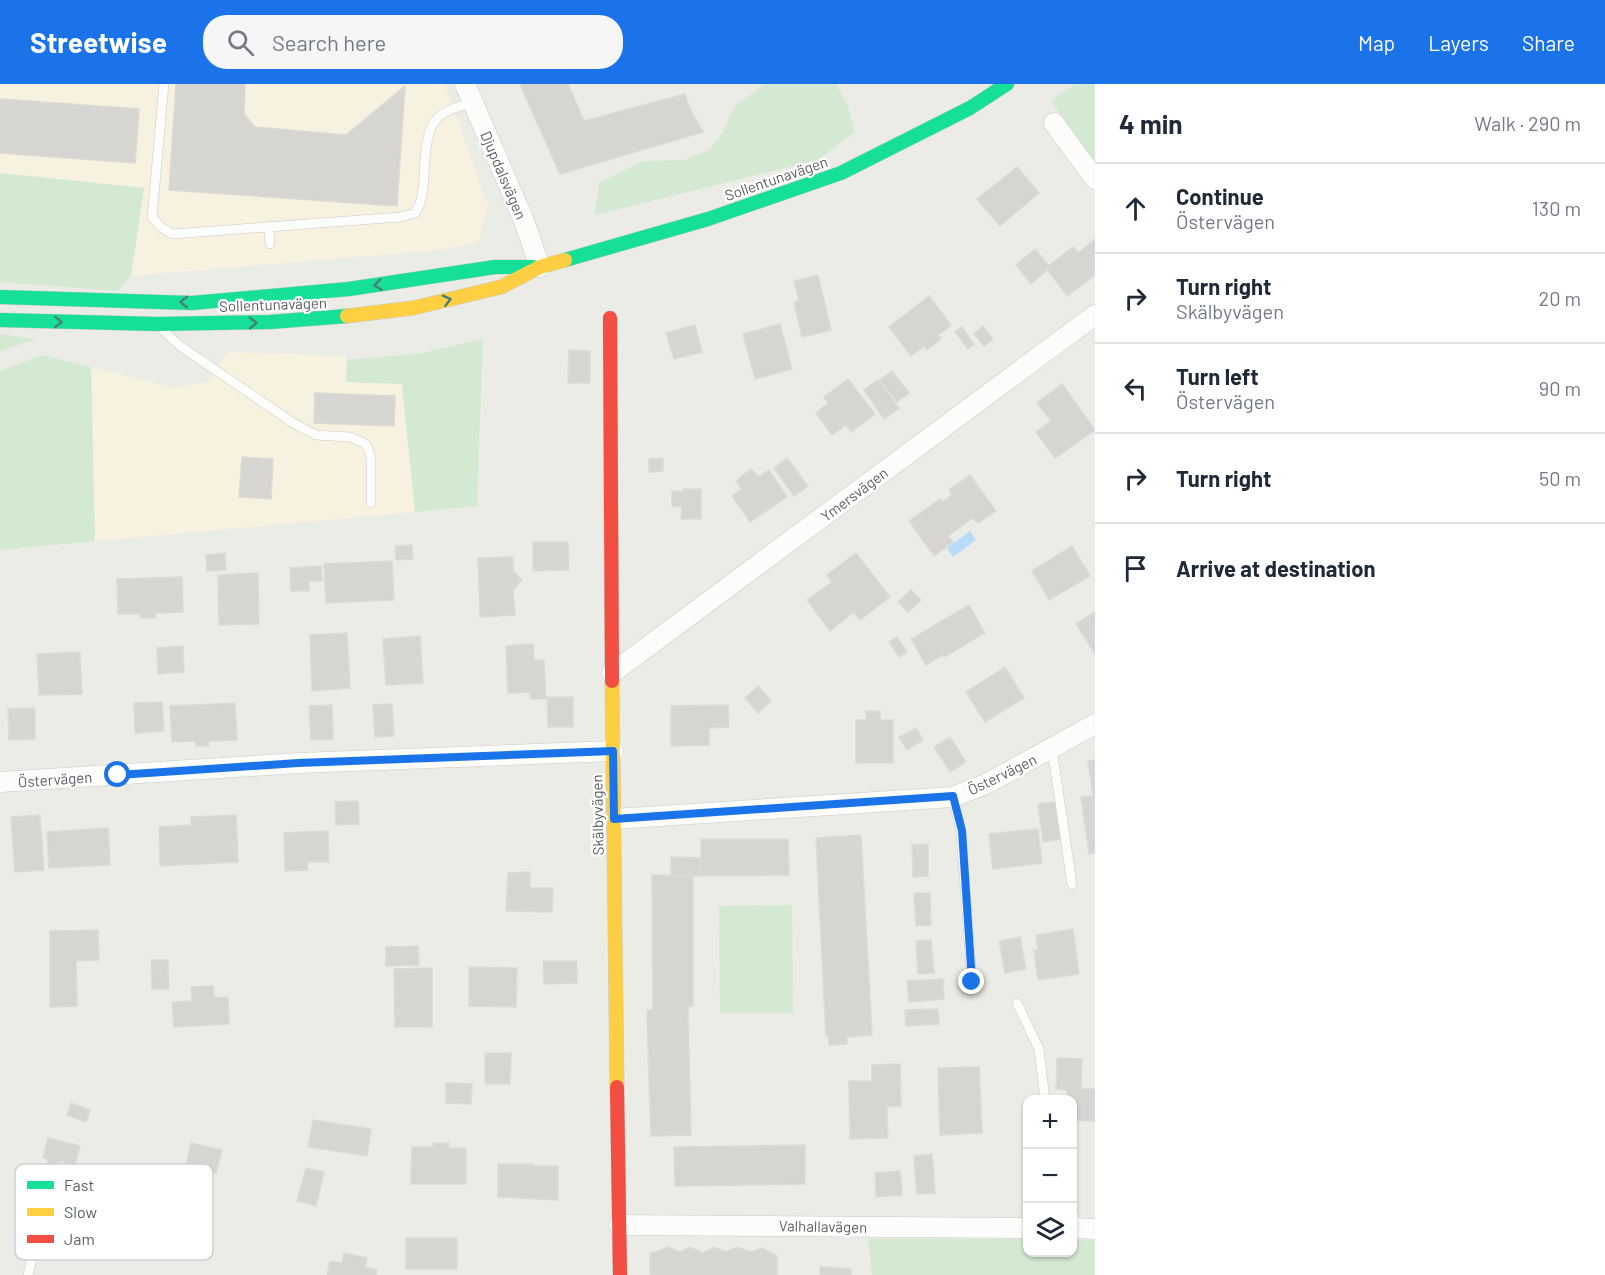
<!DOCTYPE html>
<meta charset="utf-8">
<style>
:root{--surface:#fff;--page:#f6f6f7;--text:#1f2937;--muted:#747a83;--line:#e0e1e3;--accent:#1a73e8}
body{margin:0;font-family:Barlow,sans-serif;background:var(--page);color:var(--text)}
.controls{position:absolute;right:18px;bottom:18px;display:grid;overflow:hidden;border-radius:12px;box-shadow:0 2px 4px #0004}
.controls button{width:54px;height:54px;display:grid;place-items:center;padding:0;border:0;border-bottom:2px solid var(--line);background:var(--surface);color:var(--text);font:30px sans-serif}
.stop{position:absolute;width:18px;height:18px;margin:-14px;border:4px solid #1a73e8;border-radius:50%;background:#fff}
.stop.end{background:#1a73e8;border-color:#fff;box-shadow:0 2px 6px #0008}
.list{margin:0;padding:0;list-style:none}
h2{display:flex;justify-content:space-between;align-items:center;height:78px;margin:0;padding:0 24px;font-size:26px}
h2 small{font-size:20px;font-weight:400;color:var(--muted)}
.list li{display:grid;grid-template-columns:39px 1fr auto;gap:18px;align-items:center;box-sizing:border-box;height:90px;padding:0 24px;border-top:2px solid var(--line)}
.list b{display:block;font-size:22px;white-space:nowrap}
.list p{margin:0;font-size:20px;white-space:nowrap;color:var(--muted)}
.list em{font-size:20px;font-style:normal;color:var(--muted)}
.icon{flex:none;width:33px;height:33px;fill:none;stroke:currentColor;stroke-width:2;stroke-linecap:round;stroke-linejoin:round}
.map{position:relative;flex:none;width:1095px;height:1191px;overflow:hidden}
header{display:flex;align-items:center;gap:36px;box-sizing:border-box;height:84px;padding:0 30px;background:var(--accent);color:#fff}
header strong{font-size:28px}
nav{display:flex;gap:33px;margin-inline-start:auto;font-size:21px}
.search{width:420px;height:54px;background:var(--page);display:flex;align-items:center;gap:15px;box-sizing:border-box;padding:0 21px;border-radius:24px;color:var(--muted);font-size:22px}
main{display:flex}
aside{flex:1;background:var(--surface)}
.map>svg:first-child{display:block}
.commercial{fill:#f6f2df}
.green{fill:#d4e9d2}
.water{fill:#badbf8}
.building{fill:#d6d5d2;stroke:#dcdad6;stroke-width:1.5}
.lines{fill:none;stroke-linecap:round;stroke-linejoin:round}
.lane-casing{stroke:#c9c9c9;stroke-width:10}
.street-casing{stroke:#c9c9c9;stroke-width:21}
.fast-casing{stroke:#c9caca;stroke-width:15}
.slow-casing{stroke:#c9caca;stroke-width:15}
.jam-casing{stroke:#c9caca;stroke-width:15}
.lane{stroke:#fcfcfb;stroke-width:9}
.street{stroke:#fcfcfb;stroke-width:20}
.fast{stroke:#16e098;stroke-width:14}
.slow{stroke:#ffcf43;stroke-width:14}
.jam{stroke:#f24e42;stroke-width:14}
.oneway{stroke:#4a8072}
.route{stroke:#1a73e8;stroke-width:8}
.labels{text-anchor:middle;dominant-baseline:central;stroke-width:4.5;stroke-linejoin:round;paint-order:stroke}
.street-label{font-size:15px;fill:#5c6065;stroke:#fff}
.key{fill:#fff;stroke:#cecfd1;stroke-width:1.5}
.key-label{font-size:16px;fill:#5c6065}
</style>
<header>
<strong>Streetwise</strong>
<div class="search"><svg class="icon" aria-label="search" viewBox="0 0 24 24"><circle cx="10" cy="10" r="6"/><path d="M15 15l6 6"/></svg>Search here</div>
<nav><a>Map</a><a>Layers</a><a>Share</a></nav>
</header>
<main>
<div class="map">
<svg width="1095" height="1191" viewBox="0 0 1095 1191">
<rect width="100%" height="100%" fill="#ecece7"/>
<path class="commercial" d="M 0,0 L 445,0 L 488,122 L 479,158 L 439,166 L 131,192 L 144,104 L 0,89 Z
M 228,268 L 346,272 L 346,298 L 402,300 L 415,428 L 95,457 L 91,283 L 175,304 L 209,297 Z"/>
<path class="green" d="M 765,0 L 836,0 L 848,23 L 855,48 L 818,76 L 595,131 L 599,99 L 643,77 L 684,76 L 709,66 L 722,50 L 734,23 Z
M 1075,0 L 1095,0 L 1095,83 L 1051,17 Z
M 0,89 L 144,104 L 131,192 L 118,207 L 0,198 Z
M 0,250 L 37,255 L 0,267 Z
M 483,255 L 477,422 L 415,428 L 402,300 L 346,298 L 347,276 L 423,269 Z
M 42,271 L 91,283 L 95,457 L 0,466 L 0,287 Z
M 792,821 L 793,929 L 720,929 L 719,822 Z
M 868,1155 L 1027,1155 L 1028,1168 L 1072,1168 L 1073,1156 L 1095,1156 L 1095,1191 L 872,1191 Z"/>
<path class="water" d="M 970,447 L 976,456 L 953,473 L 947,464 Z"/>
<path class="building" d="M 176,0 L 245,0 L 244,30 L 255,43 L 346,51 L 405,2 L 397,122 L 169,106 Z
M 520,0 L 568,0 L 584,37 L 685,10 L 690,25 L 703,48 L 560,90 Z
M 0,15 L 139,25 L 135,79 L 0,69 Z
M 1017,83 L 1039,109 L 1000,142 L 977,115 Z
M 1095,155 L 1095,191 L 1067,212 L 1046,184 L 1073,163 L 1078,169 Z
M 1035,165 L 1049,182 L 1046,184 L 1047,186 L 1031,200 L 1016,181 Z
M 818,191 L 831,246 L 802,253 L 794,218 L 799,217 L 794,197 Z
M 929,212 L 951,241 L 938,251 L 941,255 L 927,266 L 924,262 L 911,272 L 889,243 Z
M 780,240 L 792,285 L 755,295 L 743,250 Z
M 695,241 L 702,268 L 674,275 L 666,249 Z
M 983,242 L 993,255 L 984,262 L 974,250 Z
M 962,243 L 974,260 L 968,265 L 955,248 Z
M 569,266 L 590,267 L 590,299 L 568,299 Z
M 892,287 L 909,309 L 897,318 L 880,296 Z
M 848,295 L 875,330 L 851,348 L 846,341 L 832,351 L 816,329 L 828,319 L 824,313 Z
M 878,296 L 899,324 L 884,335 L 864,306 Z
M 1062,300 L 1095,346 L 1055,374 L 1036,348 L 1051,337 L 1037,319 Z
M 315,309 L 395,312 L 394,342 L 314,339 Z
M 242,373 L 273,375 L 271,415 L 239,413 Z
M 663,374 L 663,387 L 649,388 L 649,375 Z
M 787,374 L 808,402 L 794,412 L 774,384 Z
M 751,385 L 759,393 L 769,386 L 787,413 L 750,438 L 732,412 L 742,405 L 736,397 Z
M 970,391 L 996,427 L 978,439 L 973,434 L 948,452 L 953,458 L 934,472 L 909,437 L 940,415 L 942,418 L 952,411 L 949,406 Z
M 683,405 L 701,405 L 701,435 L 681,435 L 682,423 L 672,422 L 672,407 L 682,408 Z
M 533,458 L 568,458 L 569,486 L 533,487 Z
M 412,461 L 413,475 L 396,476 L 395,462 Z
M 1072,462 L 1090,492 L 1049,516 L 1032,487 Z
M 225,469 L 226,486 L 207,487 L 206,471 Z
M 856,469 L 890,513 L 860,536 L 854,528 L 830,547 L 807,516 L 832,498 L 827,491 Z
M 513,473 L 513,487 L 522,496 L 513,506 L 515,531 L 480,533 L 478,474 Z
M 392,477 L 394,516 L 326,519 L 324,480 Z
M 321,482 L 322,497 L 309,497 L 309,507 L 291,507 L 290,484 Z
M 258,489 L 259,540 L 219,541 L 218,491 Z
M 182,493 L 183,528 L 155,529 L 156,534 L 141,534 L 140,530 L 118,530 L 117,495 Z
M 911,506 L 921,516 L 908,528 L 898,518 Z
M 969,521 L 985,549 L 944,573 L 943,571 L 926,581 L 911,555 Z
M 1095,528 L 1095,570 L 1076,540 Z
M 347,549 L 350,604 L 312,607 L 310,551 Z
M 420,552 L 423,599 L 386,601 L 383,555 Z
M 897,553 L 907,568 L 899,573 L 889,558 Z
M 533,560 L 534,576 L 544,576 L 546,615 L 530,615 L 530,608 L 508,609 L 506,562 Z
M 183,562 L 184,588 L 158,590 L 157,564 Z
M 80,568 L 82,610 L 39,611 L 37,570 Z
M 1005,583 L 1024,614 L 985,638 L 966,608 Z
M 758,602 L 771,617 L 758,629 L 745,614 Z
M 547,613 L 573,613 L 573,643 L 548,643 Z
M 162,618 L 164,647 L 135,649 L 134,619 Z
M 235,619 L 237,656 L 209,657 L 209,662 L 196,662 L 195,657 L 172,658 L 170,622 Z
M 392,620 L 394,652 L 375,653 L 373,621 Z
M 332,621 L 333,655 L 311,656 L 309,622 Z
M 728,621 L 729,643 L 709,644 L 709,661 L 671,662 L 671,622 Z
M 35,624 L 35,655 L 9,656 L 8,625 Z
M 866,627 L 880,627 L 880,636 L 893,636 L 893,679 L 856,679 L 856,636 L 866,636 Z
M 916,644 L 923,656 L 907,666 L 899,653 Z
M 950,653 L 966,678 L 950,688 L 934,663 Z
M 1095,676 L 1095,769 L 1089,770 L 1081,713 L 1093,712 L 1088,677 Z
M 358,717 L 359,740 L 336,741 L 335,718 Z
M 1055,718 L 1061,755 L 1043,758 L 1038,720 Z
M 40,731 L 44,786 L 15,788 L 11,733 Z
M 236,731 L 238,778 L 160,782 L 159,743 L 191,741 L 191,733 Z
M 108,744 L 110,781 L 49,784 L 47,748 Z
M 1038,745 L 1042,779 L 993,785 L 989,750 Z
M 328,747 L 329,778 L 307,778 L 308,786 L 285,787 L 284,749 Z
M 861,751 L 872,951 L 847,953 L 847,960 L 829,961 L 829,952 L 826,953 L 816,754 Z
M 701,755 L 788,755 L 789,791 L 701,792 Z
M 928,760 L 928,792 L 913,793 L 912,761 Z
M 671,773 L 701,774 L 701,792 L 671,791 Z
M 530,788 L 530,804 L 553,804 L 552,828 L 506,827 L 508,789 Z
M 652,791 L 693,792 L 693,922 L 688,922 L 691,1051 L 651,1052 L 647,935 L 647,926 L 653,926 Z
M 914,809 L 930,809 L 931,841 L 916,842 Z
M 1073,845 L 1079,890 L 1038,896 L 1034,866 L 1038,866 L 1036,851 Z
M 98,846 L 99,876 L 76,877 L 77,922 L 50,923 L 50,847 Z
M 1020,853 L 1026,885 L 1005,889 L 999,857 Z
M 931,856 L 934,889 L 918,890 L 916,857 Z
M 418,862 L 419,881 L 386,882 L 386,863 Z
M 151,876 L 168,876 L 169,905 L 152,905 Z
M 543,877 L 577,877 L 577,899 L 544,900 Z
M 469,883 L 517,884 L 516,923 L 469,922 Z
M 432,884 L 432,943 L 395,943 L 394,885 Z
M 943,895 L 944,915 L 909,918 L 907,897 Z
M 213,902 L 214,914 L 228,913 L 229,940 L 174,943 L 172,918 L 192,917 L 191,903 Z
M 938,925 L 939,940 L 906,942 L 905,926 Z
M 485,969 L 511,969 L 510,1000 L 485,1000 Z
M 1057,974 L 1082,975 L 1081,1005 L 1095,1005 L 1095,1037 L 1072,1036 L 1072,1016 L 1067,1016 L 1067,1006 L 1056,1005 Z
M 900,980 L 901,1022 L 887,1023 L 888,1054 L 850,1055 L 849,997 L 872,997 L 872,981 Z
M 979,983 L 982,1049 L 940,1051 L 938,984 Z
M 446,999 L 472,1000 L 471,1020 L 446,1019 Z
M 71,1019 L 90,1026 L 86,1038 L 67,1031 Z
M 313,1036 L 371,1045 L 367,1072 L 308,1063 Z
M 48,1054 L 80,1062 L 75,1081 L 60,1077 L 58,1084 L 47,1081 L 48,1075 L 43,1074 Z
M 191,1059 L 222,1066 L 216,1089 L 186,1082 Z
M 433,1059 L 449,1059 L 449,1064 L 466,1064 L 466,1100 L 411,1100 L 412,1063 L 433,1063 Z
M 805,1061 L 805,1100 L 675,1102 L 674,1063 Z
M 932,1070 L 935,1109 L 917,1110 L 914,1072 Z
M 498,1080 L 533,1080 L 533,1082 L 558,1082 L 558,1116 L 498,1113 Z
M 306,1084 L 324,1088 L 316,1122 L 297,1117 Z
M 900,1087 L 902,1111 L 876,1113 L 875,1089 Z
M 406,1154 L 457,1154 L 457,1185 L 406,1185 Z
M 668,1163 L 680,1168 L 690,1163 L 703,1169 L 714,1163 L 726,1168 L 737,1163 L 751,1168 L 762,1164 L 777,1172 L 777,1191 L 650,1191 L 650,1170 Z
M 344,1169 L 367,1174 L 365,1183 L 377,1186 L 376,1191 L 327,1191 L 330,1177 L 342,1179 Z
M 820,1183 L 851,1185 L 851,1191 L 820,1191 Z"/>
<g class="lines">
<g class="lane-casing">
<path id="lane" d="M 164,0 L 152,133 L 162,144 L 173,150 L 400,133 L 415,129 C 417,125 420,121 421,116 C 427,95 421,56 435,37 C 443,26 461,22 473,18
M 269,142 L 270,160
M 163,246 L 180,262 L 295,340 L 316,351 L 350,353 L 366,360 L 371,373 L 371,419
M 1052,665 L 1072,800
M 953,713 L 961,747 L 972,898
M 1017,919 L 1039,965 L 1045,1016
M 1072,1126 L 1078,1144
M 28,1191 L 47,1108"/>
</g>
<g class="street-casing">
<path id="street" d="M 465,0 L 524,137 L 540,183
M 1054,39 L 1095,95
M 612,589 L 1095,231
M 0,698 L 299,679 L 613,667
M 614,735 L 953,713 L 988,699 L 1095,640
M 619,1141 L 1028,1144
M 1072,1144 L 1095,1145"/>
</g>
<g class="fast-casing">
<path id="fast" d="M 565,176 L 708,135 L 841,89 L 970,24 L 1007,0
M 0,213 L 192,219 L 349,205 L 495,183 L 533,183
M 0,236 L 157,240 L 270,238 L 347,232"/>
</g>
<g class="slow-casing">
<path id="slow" d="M 347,232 L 413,224 L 501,203 L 540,183 L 565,176
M 612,597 L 617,1003"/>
</g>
<g class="jam-casing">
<path id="jam" d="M 610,234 L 612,597
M 617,1003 L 620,1191"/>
</g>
<use href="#lane" class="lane"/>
<use href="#street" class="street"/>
<use href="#fast" class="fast"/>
<use href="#slow" class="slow"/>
<use href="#jam" class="jam"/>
</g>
<defs><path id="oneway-chevron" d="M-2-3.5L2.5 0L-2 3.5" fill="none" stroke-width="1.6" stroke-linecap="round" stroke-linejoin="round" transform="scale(1.5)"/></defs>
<g class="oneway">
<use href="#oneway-chevron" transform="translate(378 201) rotate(172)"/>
<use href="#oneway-chevron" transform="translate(447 216) rotate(-14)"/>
<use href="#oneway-chevron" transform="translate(184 218) rotate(-179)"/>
<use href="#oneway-chevron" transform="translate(58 238) rotate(2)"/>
<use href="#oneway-chevron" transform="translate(253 239) rotate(-1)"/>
</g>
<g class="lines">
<path class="route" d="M 118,691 L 298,679 L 613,667 L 614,735 L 953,712 L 962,747 L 972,898"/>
</g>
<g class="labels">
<g class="street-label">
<text transform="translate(504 91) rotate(67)">Djupdalsvägen</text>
<text transform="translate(776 94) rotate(-19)">Sollentunavägen</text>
<text transform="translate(273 220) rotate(-2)">Sollentunavägen</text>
<text transform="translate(854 410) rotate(-37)">Ymersvägen</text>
<text transform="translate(1002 690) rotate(-26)">Östervägen</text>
<text transform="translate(55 695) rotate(-4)">Östervägen</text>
<text transform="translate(597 731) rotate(-91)">Skälbyvägen</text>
<text transform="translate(823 1142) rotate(1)">Valhallavägen</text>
</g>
</g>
<rect x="15" y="1080" width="198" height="96" rx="9" class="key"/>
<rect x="27" y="1097" width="27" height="8" fill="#16e098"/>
<rect x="27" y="1124" width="27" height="8" fill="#ffcf43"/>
<rect x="27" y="1151" width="27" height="8" fill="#f24e42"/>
<g class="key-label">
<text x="64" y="1107">Fast</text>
<text x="64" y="1134">Slow</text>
<text x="64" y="1161">Jam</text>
</g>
</svg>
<div class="controls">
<button>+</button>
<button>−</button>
<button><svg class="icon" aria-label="layers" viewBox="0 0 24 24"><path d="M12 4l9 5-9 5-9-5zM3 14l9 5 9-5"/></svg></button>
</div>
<div class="stop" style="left:118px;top:691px"></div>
<div class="stop end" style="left:972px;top:898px"></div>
</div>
<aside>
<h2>4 min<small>Walk · 290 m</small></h2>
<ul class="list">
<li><svg class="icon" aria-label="ahead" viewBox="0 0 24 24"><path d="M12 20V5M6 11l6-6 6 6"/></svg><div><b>Continue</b><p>Östervägen</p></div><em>130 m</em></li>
<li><svg class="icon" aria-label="right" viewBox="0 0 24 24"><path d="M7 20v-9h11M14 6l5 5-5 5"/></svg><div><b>Turn right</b><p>Skälbyvägen</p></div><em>20 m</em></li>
<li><svg class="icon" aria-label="left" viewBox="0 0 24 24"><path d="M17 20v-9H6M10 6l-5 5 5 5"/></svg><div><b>Turn left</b><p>Östervägen</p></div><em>90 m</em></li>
<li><svg class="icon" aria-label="right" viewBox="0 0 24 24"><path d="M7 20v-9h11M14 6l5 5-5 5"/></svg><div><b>Turn right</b></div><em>50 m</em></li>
<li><svg class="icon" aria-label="arrive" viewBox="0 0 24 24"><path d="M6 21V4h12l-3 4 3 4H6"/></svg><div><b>Arrive at destination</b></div></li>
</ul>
</aside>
</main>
